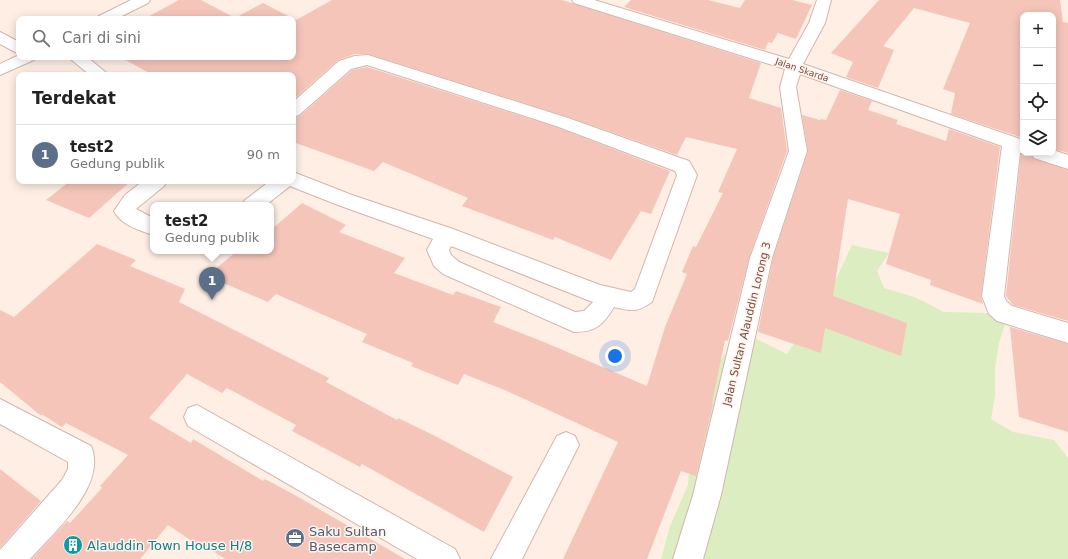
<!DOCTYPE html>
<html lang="id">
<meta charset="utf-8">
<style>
:root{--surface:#fff;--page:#f2f2f2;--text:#222;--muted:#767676;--line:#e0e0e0;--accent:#2563eb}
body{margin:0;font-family:"DejaVu Sans",sans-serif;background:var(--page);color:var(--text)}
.controls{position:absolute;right:12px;top:12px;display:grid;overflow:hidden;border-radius:8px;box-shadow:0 2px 10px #0003}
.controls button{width:36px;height:36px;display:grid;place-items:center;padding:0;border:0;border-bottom:1px solid var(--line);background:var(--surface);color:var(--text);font:20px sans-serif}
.you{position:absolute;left:615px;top:356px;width:14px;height:14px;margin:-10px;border:3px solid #fff;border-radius:50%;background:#1a73e8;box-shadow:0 0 0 6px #1a73e833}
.badge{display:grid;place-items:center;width:26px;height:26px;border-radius:50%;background:var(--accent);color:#fff;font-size:13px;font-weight:700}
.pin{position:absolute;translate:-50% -33px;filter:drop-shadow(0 1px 2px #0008)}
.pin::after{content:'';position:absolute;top:21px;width:14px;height:12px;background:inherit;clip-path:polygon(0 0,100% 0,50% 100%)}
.popup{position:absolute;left:150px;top:202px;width:124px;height:52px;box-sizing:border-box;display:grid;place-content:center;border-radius:8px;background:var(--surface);filter:drop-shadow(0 1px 3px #0005);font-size:13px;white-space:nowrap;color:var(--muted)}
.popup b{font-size:15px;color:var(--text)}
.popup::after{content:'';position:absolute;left:50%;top:100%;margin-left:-8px;border:8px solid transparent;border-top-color:var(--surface)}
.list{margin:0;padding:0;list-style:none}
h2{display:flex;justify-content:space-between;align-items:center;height:52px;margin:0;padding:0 16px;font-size:17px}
h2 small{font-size:13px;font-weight:400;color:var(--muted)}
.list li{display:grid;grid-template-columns:26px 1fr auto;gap:12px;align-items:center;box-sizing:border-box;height:60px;padding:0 16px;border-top:1px solid var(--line)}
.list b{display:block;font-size:15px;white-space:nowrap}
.list p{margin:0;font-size:13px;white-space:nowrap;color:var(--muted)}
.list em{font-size:13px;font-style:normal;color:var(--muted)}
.icon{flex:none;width:22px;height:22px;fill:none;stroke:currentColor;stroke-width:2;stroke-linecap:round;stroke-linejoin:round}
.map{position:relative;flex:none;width:1068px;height:559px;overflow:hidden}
.search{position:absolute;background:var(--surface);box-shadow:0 2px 10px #0003;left:16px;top:16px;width:280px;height:44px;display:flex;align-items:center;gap:10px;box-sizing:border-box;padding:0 14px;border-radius:8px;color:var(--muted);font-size:15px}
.panel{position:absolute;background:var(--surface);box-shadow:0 2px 10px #0003;left:16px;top:72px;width:280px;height:112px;border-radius:8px}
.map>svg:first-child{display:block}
.green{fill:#dcedc1}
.building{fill:#f5c5ba}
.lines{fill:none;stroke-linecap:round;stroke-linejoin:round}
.minor-casing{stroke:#d3b5ac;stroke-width:2}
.tertiary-casing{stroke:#d3b5ac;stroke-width:2}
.minor{fill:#fff;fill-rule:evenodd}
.tertiary{fill:#fff;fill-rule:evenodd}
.labels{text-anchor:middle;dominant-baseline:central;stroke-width:3;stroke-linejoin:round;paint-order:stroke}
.far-street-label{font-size:9px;fill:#794e47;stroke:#fff3ec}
.street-label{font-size:11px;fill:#794e47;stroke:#fff3ec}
.near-service-label{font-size:13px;fill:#4e5e75;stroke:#fff3ec;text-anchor:start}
.near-culture-label{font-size:13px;fill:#0d838f;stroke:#fff3ec;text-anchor:start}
</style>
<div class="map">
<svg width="1068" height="559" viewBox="0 0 1068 559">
<rect width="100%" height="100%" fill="#feeee4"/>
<path class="green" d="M 852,245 L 889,253 L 877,271 L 884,288 L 917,298 L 944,312 L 987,313 L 1005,324 L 999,343 L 995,368 L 995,396 L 991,419 L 1013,432 L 1054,440 L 1068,458 L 1068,559 L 661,559 L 670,526 L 688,485 L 692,421 L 706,376 L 744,333 L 787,354 L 834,283 Z"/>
<path class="building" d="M 179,0 L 201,0 L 235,18 L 263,3 L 296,20 L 332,0 L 562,0 L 761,63 L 749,98 L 781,108 L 787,151 L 749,258 L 728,341 L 725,340 L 712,403 L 713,404 L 696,476 L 681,471 L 647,559 L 563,559 L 618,442 L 507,391 L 464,374 L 458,385 L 411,366 L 413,363 L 362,342 L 367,334 L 276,294 L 268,302 L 207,276 L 237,251 L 271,251 L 271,230 L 302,203 L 346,225 L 339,232 L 405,258 L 394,273 L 453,295 L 456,291 L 501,307 L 493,322 L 544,342 L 647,386 L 665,327 L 687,274 L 682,272 L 693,246 L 696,247 L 723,193 L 718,192 L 737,149 L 686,137 L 677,155 L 568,117 L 368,54 L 355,54 L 338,60 L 293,100 L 293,75 L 153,75 L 120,57 L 293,57 L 293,19 L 144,19 Z
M 631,0 L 708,0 L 740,8 L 745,0 L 792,0 L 812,5 L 796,39 L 778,33 L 772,43 L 768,42 L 765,50 L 624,7 Z
M 879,0 L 1060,0 L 1063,22 L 1068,23 L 1068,153 L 1053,149 L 1053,15 L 1023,15 L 1023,138 L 951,114 L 955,93 L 943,89 L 970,23 L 914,8 L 883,46 L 894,50 L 878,88 L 846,77 L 853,62 L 831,53 Z
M 367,67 L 556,127 L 670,171 L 651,214 L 641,211 L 611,260 L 555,237 L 553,240 L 462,206 L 468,198 L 383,162 L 374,171 L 293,142 L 293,118 L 300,116 L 352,70 Z
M 840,90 L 872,101 L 868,110 L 898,120 L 896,124 L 946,141 L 949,129 L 1000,147 L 981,296 L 983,304 L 930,285 L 931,280 L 886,264 L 900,214 L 848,199 L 833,296 L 907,323 L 901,356 L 825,328 L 821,353 L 758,332 L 773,258 L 808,151 L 802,115 L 820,120 L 821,119 L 826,120 Z
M 1024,153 L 1031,153 L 1034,159 L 1068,170 L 1068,321 L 1013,305 L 1006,296 L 1021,154 Z
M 70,181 L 131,181 L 89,218 L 46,200 Z
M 97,244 L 136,260 L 130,266 L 185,289 L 179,302 L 329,378 L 326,382 L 397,420 L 398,418 L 435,436 L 513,477 L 484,532 L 362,464 L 360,467 L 292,431 L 296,425 L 227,388 L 222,393 L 187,374 L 149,418 L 191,443 L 193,439 L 263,481 L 265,479 L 300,498 L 405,559 L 225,559 L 204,545 L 202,548 L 168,525 L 140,559 L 32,559 L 67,521 L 70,523 L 102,488 L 100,486 L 128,455 L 66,423 L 62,427 L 43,415 L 40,415 L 0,382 L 0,310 L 14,317 Z
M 1010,327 L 1068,344 L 1068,432 L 1019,417 Z
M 0,469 L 41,501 L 0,548 Z"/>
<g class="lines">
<g class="minor-casing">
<path id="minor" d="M 572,0 L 594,0 L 789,59 L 809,23 L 817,0 L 831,0 L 825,23 L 803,64 L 1023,140 L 1023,153 L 1024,153 L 1020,153 L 1004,296 L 1006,301 L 1012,306 L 1068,323 L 1068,343 L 997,321 L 989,314 L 982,296 L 1002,146 L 800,74 L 796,87 L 807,151 L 772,258 L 721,495 L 703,559 L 673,559 L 693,495 L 750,258 L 789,151 L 780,87 L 785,69 L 574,3 Z
M 0,32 L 19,42 L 19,54 L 0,44 Z
M 368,55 L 568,118 L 689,161 L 697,175 L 652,302 C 636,313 632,311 614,307 C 603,325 596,332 574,332 L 443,274 L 434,266 L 427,250 L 433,239 L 338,205 L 290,186 L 266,205 L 242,205 L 245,200 L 270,181 L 293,181 L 293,172 L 352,195 L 453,229 L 600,285 L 631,292 L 635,289 L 677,175 L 675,171 L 556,126 L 367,65 L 351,69 L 299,115 L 293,117 L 293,102 L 339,61 L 355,56 ZM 451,246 L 590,301 L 593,302 L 584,311 L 575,312 L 459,262 L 451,255 L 449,250 Z
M 68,57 L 87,57 L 109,75 L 90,75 Z
M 1053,150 L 1068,155 L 1068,169 L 1034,158 L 1032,153 L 1053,153 Z
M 143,181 L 167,181 L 164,186 L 136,209 L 153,218 L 153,235 C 139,230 121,225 114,211 L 125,195 Z
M 0,399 L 91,446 C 108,485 54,532 30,559 L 0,559 L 0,550 L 62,480 L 68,469 L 68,462 L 0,424 Z
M 197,405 L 455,549 L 460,559 L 417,559 L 188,426 L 184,417 L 188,408 Z
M 566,432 L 575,436 L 579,445 L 522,559 L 491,559 L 557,436 Z"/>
</g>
<g class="tertiary-casing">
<path id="tertiary" d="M 131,0 L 150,0 L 148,3 L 116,19 L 96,19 L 99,16 Z
M 19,55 L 19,57 L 36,57 L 34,60 L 0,75 L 0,64 Z"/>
</g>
<use href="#minor" class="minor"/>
<use href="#tertiary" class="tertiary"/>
</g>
<defs>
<g id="office-disc" transform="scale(1)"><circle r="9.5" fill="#5c6f8a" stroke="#fff3ec"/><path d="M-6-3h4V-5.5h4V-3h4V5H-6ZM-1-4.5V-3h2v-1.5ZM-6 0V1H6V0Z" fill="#fff"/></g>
<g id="building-disc" transform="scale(1)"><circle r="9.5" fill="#0f9aa8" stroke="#fff3ec"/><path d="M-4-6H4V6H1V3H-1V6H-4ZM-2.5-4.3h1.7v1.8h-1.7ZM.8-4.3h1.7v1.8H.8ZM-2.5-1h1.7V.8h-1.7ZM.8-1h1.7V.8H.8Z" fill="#fff"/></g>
</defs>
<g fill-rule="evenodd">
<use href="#office-disc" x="295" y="538"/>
<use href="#building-disc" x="73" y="545"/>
</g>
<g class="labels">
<g class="far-street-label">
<text transform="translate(802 70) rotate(19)">Jalan Skarda</text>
</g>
<g class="street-label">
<text transform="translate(747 324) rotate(-76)">Jalan Sultan Alauddin Lorong 3</text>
</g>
<g class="near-service-label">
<text x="309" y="531">Saku Sultan<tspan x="309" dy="15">Basecamp</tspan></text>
</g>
<g class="near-culture-label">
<text x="87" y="545">Alauddin Town House H/8</text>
</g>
</g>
</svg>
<div class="controls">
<button>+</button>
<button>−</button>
<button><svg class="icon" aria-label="locate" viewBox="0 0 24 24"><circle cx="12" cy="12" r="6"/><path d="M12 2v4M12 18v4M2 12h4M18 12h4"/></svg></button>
<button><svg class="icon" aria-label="layers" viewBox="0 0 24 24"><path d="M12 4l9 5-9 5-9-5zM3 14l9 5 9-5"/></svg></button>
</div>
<div class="you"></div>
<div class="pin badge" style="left:212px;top:300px;background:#5c6f8a">1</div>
<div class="popup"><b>test2</b>Gedung publik</div>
<div class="search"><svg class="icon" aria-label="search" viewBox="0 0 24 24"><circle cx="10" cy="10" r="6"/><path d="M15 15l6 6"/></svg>Cari di sini</div>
<section class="panel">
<h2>Terdekat<small></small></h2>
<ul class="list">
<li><span class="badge" style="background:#5c6f8a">1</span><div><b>test2</b><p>Gedung publik</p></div><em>90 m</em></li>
</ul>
</section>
</div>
